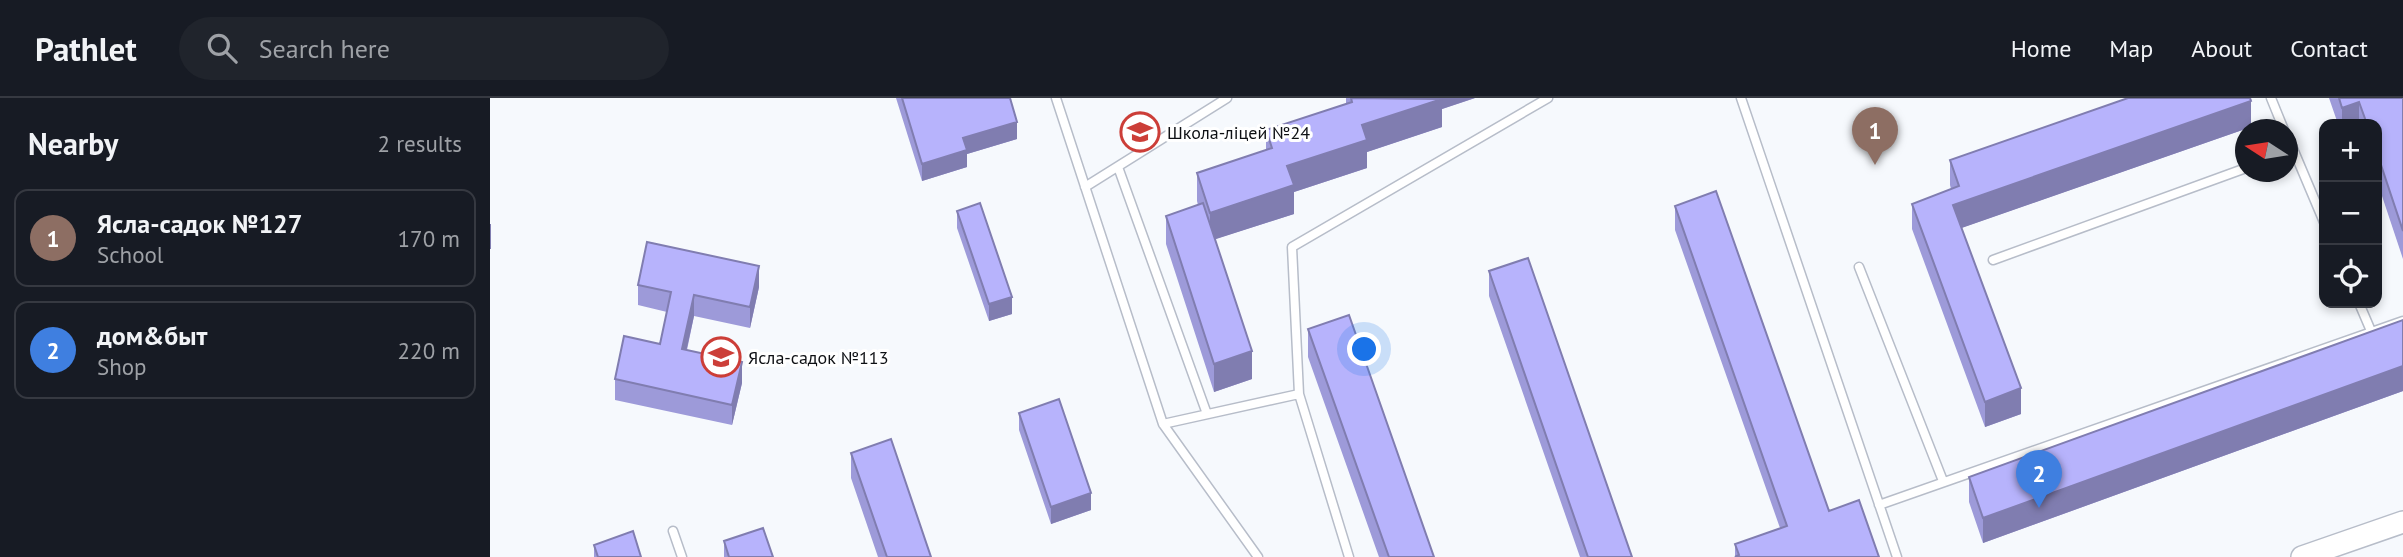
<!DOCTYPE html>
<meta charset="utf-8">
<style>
:root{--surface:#171b24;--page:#20242c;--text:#f1f3f6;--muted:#9ea1a6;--line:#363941;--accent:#2563eb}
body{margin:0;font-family:"PT Sans",sans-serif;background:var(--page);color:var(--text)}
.controls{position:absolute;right:21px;top:21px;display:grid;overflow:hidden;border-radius:14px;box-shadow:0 4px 10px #0003}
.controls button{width:63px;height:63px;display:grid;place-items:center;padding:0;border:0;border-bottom:2px solid var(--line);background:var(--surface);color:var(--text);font:35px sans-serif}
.compass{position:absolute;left:1745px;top:21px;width:63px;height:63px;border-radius:50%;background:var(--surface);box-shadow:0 4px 10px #0003;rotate:282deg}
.you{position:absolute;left:875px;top:252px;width:24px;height:24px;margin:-18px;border:5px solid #fff;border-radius:50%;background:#1a73e8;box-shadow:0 0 0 10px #1a73e833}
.badge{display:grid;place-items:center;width:46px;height:46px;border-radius:50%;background:var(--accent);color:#fff;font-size:23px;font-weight:700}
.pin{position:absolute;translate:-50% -58px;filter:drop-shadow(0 2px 4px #0008)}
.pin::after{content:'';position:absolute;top:37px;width:24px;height:21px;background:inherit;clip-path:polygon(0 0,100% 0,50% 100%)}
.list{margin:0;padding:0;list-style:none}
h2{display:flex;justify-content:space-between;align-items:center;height:91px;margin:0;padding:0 28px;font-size:30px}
h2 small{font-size:23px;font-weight:400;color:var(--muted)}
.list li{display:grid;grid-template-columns:46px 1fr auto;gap:21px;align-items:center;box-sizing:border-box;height:98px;margin:0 14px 14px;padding:0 14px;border:2px solid var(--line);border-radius:14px}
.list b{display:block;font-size:26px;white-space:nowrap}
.list p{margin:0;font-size:23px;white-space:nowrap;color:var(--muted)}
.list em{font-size:23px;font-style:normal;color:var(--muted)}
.icon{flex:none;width:38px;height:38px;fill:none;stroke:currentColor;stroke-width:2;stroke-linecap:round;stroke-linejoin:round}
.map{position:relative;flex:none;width:1913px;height:459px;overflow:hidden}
header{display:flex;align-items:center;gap:42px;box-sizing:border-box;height:98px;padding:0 35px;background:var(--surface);border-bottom:2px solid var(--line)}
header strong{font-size:33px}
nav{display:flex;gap:38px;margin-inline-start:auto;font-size:24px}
.search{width:490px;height:63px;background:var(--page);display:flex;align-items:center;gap:18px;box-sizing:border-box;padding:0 24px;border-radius:38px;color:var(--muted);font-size:26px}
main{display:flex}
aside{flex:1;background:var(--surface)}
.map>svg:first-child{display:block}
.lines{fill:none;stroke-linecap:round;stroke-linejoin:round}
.service-casing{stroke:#b7bdc9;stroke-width:11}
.tertiary-casing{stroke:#b7bdc9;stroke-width:24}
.service{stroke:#fff;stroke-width:8}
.tertiary{stroke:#fff;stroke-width:21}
.wall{fill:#9d9ad9}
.shaded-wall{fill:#807db0}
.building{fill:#b7b3fc;stroke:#807db0;stroke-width:2}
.labels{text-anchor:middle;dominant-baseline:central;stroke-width:6;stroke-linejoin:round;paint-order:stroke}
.poi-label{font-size:18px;fill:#0e1014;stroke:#fff;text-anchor:start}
</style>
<header>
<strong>Pathlet</strong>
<div class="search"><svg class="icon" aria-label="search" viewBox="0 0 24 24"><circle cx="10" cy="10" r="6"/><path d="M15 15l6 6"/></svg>Search here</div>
<nav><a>Home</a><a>Map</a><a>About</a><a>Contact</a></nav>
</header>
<main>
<aside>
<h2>Nearby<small>2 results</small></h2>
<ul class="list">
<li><span class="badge" style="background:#8d6e63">1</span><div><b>Ясла-садок №127</b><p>School</p></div><em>170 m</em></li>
<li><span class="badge" style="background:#3f7fe0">2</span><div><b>дом&amp;быт</b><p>Shop</p></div><em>220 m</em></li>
</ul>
</aside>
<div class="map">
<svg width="1913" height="459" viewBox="0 0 1913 459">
<rect width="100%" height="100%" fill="#f6f9fd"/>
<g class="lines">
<g class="service-casing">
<path id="service" d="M 566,0 L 673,326 L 768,459
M 1251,0 L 1407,459
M 1781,0 L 1794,32
M 1798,39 L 1834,124
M 628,69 L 717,316
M 595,89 L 737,0
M 1503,162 L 1756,70
M 1369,169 L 1453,383
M 1869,205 L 1881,233
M 673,326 L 809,296
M 1389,407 L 1913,223
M 183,433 L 192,459
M 859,459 L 809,296 L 802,149 L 1058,0"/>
</g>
<g class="tertiary-casing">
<path id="tertiary" d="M 1812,459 L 1913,424"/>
</g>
<use href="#service" class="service"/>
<use href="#tertiary" class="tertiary"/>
</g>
<path class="wall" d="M 406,0 L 520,0 L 527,41 L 477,56 L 477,69 L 432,83 Z
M 856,0 L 985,0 L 952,11 L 952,29 L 877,54 L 877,70 L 804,94 L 804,116 L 725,141 L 762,281 L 724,294 L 676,146 L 676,118 L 708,107 L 707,103 L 707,75 L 776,52 L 776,32 L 856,6 Z
M 1839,0 L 1913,0 L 1913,161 L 1887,83 L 1887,26 L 1848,26 Z
M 1761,29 L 1471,130 L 1531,316 L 1495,329 L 1422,131 L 1422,106 L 1461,91 L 1460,87 L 1460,62 Z
M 1185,108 L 1339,413 L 1245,459 L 1245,446 L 1290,430 L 1185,132 Z
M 467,113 L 522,216 L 499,223 L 467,130 Z
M 999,173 L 1142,459 L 1090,459 L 999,198 Z
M 148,187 L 269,189 L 260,230 L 204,218 L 197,252 L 252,285 L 242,327 L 125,302 L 125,281 L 170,246 L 177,214 L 148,207 Z
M 1913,222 L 1913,293 L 1493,445 L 1479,404 L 1479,379 Z
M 818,231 L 944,459 L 889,459 L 818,259 Z
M 529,315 L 601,412 L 561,426 L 529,332 Z
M 361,355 L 441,459 L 388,459 L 361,380 Z
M 234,443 L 283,459 L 234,459 Z
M 104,447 L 151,459 L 104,459 Z"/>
<path class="shaded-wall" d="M 946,0 L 985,0 L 952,11 L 952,29 L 877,54 L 877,70 L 804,94 L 804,116 L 720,143 L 720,115 L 797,68 L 872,27 Z
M 1761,3 L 1761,29 L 1463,133 L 1463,107 Z
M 1869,4 L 1869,26 L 1852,26 L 1852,10 Z
M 527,24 L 527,41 L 477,56 L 477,69 L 432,83 L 432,66 L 473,40 Z
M 0,126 L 1,126 L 1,151 L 0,151 Z
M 269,168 L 269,189 L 260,230 L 260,209 Z
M 204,197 L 204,218 L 192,272 L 192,251 Z
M 522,199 L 522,216 L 499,223 L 499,206 Z
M 762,253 L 762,281 L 724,294 L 724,266 Z
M 252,264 L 252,285 L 242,327 L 242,307 Z
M 1913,268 L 1913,293 L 1493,445 L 1493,420 Z
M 1531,290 L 1531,316 L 1495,329 L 1495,304 Z
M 601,395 L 601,412 L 561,426 L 561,409 Z"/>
<path class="building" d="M 412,0 L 520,0 L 527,24 L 473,40 L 477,52 L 432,66 Z
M 861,0 L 952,1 L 872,27 L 877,42 L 797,68 L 804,87 L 720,115 L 707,75 L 782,50 L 776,32 L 862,4 Z
M 1638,0 L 1760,0 L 1761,3 L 1463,107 L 1531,290 L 1495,304 L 1422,106 L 1469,88 L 1460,62 Z
M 1849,0 L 1913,0 L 1913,133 L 1887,55 L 1887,26 L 1877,26 L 1869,4 L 1852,10 Z
M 1226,93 L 1339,413 L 1369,402 L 1389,459 L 1245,459 L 1249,457 L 1245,446 L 1297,428 L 1185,108 Z
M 490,105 L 522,199 L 499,206 L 467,113 Z
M 713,105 L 762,253 L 724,266 L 676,118 Z
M 157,144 L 269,168 L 260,209 L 204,197 L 192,251 L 252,264 L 242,307 L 125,281 L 134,238 L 170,246 L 181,194 L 148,187 Z
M 1038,160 L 1142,459 L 1098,459 L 999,173 Z
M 859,217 L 944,459 L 899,459 L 818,231 Z
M 1913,222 L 1913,268 L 1493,420 L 1479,379 Z
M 569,301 L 601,395 L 561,409 L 529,315 Z
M 401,341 L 441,459 L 397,459 L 361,355 Z
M 273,430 L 283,459 L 239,459 L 234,443 Z
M 143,433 L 151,459 L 108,459 L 104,447 Z"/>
<defs>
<g id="school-ring" transform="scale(2.0125)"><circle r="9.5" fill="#fff" stroke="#cc3e38" stroke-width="1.5"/><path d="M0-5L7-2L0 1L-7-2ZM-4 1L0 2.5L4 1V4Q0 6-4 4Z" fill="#cc3e38"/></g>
</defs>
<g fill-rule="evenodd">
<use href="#school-ring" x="650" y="34"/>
<use href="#school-ring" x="231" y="259"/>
</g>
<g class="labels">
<g class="poi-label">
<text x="677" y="34">Школа-ліцей №24</text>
<text x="258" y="259">Ясла-садок №113</text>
</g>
</g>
</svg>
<div class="controls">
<button>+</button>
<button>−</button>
<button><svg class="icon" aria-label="locate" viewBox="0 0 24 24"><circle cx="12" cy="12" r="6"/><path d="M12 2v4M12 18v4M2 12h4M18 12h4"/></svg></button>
</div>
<svg class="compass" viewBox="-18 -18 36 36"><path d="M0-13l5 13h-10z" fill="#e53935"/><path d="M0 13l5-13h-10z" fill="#9ea1a6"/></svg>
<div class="you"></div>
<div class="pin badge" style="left:1385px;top:67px;background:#8d6e63">1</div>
<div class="pin badge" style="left:1549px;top:410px;background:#3f7fe0">2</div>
</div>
</main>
